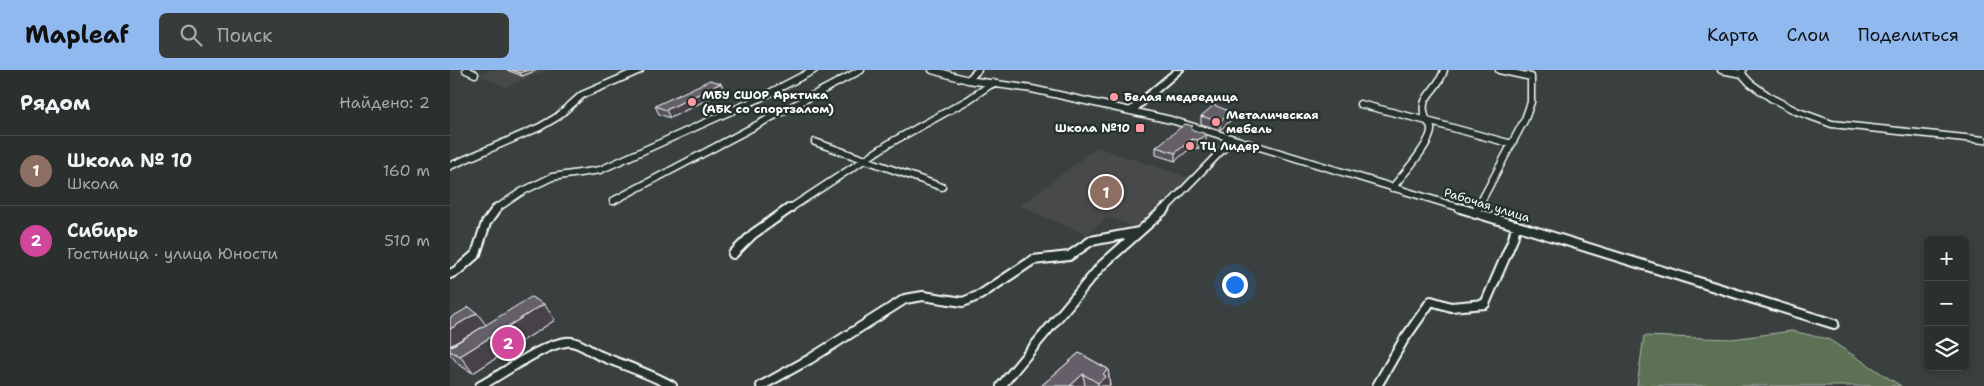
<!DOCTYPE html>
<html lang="ru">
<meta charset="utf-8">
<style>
:root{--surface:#2b302f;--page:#373c3b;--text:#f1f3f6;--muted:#a6a9aa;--line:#474b4b;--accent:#90b9f0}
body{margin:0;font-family:"Shantell Sans",sans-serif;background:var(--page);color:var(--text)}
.controls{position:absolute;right:15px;bottom:15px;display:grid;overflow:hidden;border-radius:8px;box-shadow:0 2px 8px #0003}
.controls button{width:45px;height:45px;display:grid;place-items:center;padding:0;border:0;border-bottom:1px solid var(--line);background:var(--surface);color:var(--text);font:25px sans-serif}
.you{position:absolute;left:784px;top:214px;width:18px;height:18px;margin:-12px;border:4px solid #fff;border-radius:50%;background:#1a73e8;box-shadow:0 0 0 8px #1a73e833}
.badge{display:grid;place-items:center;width:32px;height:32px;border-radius:50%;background:var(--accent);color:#fff;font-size:16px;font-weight:700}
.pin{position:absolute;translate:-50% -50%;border:2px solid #fff;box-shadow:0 1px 5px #0006}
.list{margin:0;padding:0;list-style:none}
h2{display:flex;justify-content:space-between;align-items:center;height:65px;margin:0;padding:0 20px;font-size:21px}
h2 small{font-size:16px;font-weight:400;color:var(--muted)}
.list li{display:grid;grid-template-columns:32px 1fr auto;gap:15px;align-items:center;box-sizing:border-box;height:70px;padding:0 20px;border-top:1px solid var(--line)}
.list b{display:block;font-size:19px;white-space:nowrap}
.list p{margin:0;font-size:16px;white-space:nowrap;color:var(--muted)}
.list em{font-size:16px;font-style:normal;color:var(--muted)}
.icon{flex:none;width:28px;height:28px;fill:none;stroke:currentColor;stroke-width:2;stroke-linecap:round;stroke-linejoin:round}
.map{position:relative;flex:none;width:1534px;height:316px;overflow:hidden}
header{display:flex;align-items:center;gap:30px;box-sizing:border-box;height:70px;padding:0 25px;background:var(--accent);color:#111}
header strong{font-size:24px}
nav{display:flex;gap:28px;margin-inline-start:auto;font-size:18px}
.search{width:350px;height:45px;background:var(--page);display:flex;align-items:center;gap:12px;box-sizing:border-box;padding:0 18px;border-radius:8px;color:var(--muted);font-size:19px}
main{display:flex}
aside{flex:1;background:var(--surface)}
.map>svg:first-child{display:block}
.built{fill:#46494c}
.green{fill:#5d7154;stroke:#aeb8aa}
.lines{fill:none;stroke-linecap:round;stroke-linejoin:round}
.street-far1-casing{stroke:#fff;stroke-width:9}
.street-casing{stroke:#fff;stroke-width:12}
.secondary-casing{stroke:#fff;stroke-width:4}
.street-far1{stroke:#26332d;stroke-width:6}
.street{stroke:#26332d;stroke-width:8}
.secondary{fill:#26332d;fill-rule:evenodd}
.wall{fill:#57525a;stroke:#fff}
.shaded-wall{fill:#47424a;stroke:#fff}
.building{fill:#655f69;stroke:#fff}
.poi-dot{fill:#ff9aa2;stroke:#26332d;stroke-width:2}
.labels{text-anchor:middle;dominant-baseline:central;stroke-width:5;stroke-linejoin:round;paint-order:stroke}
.poi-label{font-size:12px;font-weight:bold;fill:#fff;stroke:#26332d;text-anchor:start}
.street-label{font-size:12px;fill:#fff;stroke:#26332d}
</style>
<header>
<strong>Mapleaf</strong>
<div class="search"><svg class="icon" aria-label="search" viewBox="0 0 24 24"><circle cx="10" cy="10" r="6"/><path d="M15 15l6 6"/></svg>Поиск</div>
<nav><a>Карта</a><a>Слои</a><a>Поделиться</a></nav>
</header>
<main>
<aside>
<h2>Рядом<small>Найдено: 2</small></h2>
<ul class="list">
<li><span class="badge" style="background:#8d6e63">1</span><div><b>Школа № 10</b><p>Школа</p></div><em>160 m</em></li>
<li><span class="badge" style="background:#d1479c">2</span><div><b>Сибирь</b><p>Гостиница · улица Юности</p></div><em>510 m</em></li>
</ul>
</aside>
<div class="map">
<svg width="1534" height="316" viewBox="0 0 1534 316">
<rect width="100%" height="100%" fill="#39403f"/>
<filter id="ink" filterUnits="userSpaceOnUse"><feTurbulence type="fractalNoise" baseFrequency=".02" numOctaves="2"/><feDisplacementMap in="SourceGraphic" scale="10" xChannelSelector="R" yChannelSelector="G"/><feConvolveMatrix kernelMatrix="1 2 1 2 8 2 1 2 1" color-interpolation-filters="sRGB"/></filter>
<g filter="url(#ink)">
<path class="built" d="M 42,0 L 98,0 L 56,17 L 28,5 Z
M 647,77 L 740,108 L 685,157 L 658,147 L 637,165 L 570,136 Z"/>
<path class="green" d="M 1342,261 L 1378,269 L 1451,316 L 1187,316 L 1194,266 L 1282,269 Z"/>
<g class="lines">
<g class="street-far1-casing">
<path id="street-far1" d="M 16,0 L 25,4
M 482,0 L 518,10 L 582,19 L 721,50 L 1014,139
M 994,0 C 988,23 965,26 977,51 L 1062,74
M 1271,0 L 1292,4
M 1293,0 L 1292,4 L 1300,13 L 1321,28 L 1346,41 L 1382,54 L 1534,70
M 518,10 L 528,0
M 910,34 L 977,51 C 978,53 981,55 981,58 C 983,72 951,107 942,118
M 365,72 L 492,117
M 0,96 L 90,57 L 107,47 L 132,25 L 190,0
M 163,131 L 411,0
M 46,139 L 71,122 L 102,107 L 150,100 L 308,29 L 364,0
M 339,139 L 440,73 L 518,30 L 543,13
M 715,139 L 775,77 L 779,68
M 1027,139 L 1075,49 L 1081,32 L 1081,7 L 1049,0"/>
</g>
<g class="street-casing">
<path id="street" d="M 1010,138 L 1384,254
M 1025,144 L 1028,138
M 283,184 L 303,164 L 340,138
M 0,204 L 8,200 L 26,184 L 36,153 L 47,138
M 30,316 C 53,304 91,275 116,272 C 128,270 140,282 151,286 C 175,296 199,303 222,316
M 311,316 L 360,289 L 455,229 L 473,226 L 513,232 L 530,225 L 583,190 L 619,186 L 641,171 L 689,162
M 551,316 L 651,196 L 716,138
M 927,316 L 953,271 L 981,231 L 1001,237 L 1035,234 L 1063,169 L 1066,155"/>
</g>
<g class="secondary-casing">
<path id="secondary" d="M 724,0 L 733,0 L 685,42 L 679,42 L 679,38 Z"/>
</g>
<use href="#street-far1" class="street-far1"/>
<use href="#street" class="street"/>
<use href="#secondary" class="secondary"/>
</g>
<path class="wall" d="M 57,0 L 87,0 L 72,6 Z
M 271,13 L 274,21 L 220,48 L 209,44 L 205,36 Z
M 751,46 L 781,50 L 770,60 L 751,54 Z
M 743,60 L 756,72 L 748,79 L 742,77 L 725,91 L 706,85 L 706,77 Z
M 0,248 L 36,255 L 105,250 L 23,303 L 9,295 L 0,284 L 0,277 L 35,255 L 0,276 Z
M 629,283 L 658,299 L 660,316 L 591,316 Z"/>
<path class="shaded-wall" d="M 79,0 L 87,0 L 72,6 L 70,3 Z
M 271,13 L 274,21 L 220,48 L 216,40 Z
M 781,42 L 781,50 L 770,60 L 770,52 Z
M 756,64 L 756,72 L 748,79 L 748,70 Z
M 742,69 L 742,77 L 725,91 L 725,83 Z
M 94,234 L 105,250 L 23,303 L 10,286 Z
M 27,243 L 36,255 L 0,276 L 0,259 Z
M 658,299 L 660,316 L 648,316 L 648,313 L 653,304 Z
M 633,304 L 635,316 L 620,316 Z"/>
<path class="building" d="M 62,0 L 79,0 L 70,3 Z
M 260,10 L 271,13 L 216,40 L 205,36 Z
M 764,35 L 781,42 L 770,52 L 751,46 Z
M 735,54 L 743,56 L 740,59 L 756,64 L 748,70 L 742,69 L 725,83 L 706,77 Z
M 81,227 L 94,234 L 10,286 L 0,281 L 0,277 Z
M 19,237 L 27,243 L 0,259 L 0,248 Z
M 629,283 L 658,299 L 653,304 L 656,306 L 648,313 L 633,304 L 620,316 L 591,316 Z"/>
</g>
<g class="poi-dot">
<circle cx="664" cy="27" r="5"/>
<circle cx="242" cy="32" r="5"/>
<circle cx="766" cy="52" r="5"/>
<rect x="685" y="53" width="10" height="10" rx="2.5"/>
<circle cx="740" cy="76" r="5"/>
</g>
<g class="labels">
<g class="poi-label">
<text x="252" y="25">МБУ СШОР Арктика<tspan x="252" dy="14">(АБК со спортзалом)</tspan></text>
<text x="674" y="27">Белая медведица</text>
<text x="776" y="45">Металическая<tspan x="776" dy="14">мебель</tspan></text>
<text x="680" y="58" text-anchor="end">Школа №10</text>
<text x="750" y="76">ТЦ Лидер</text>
</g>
<g class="street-label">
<text transform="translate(1037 135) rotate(17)">Рабочая улица</text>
</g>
</g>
</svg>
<div class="controls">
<button>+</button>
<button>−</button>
<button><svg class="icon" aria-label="layers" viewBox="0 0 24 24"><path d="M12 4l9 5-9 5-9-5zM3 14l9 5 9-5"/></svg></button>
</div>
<div class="you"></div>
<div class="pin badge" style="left:656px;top:122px;background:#8d6e63">1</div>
<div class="pin badge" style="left:58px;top:273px;background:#d1479c">2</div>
</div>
</main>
